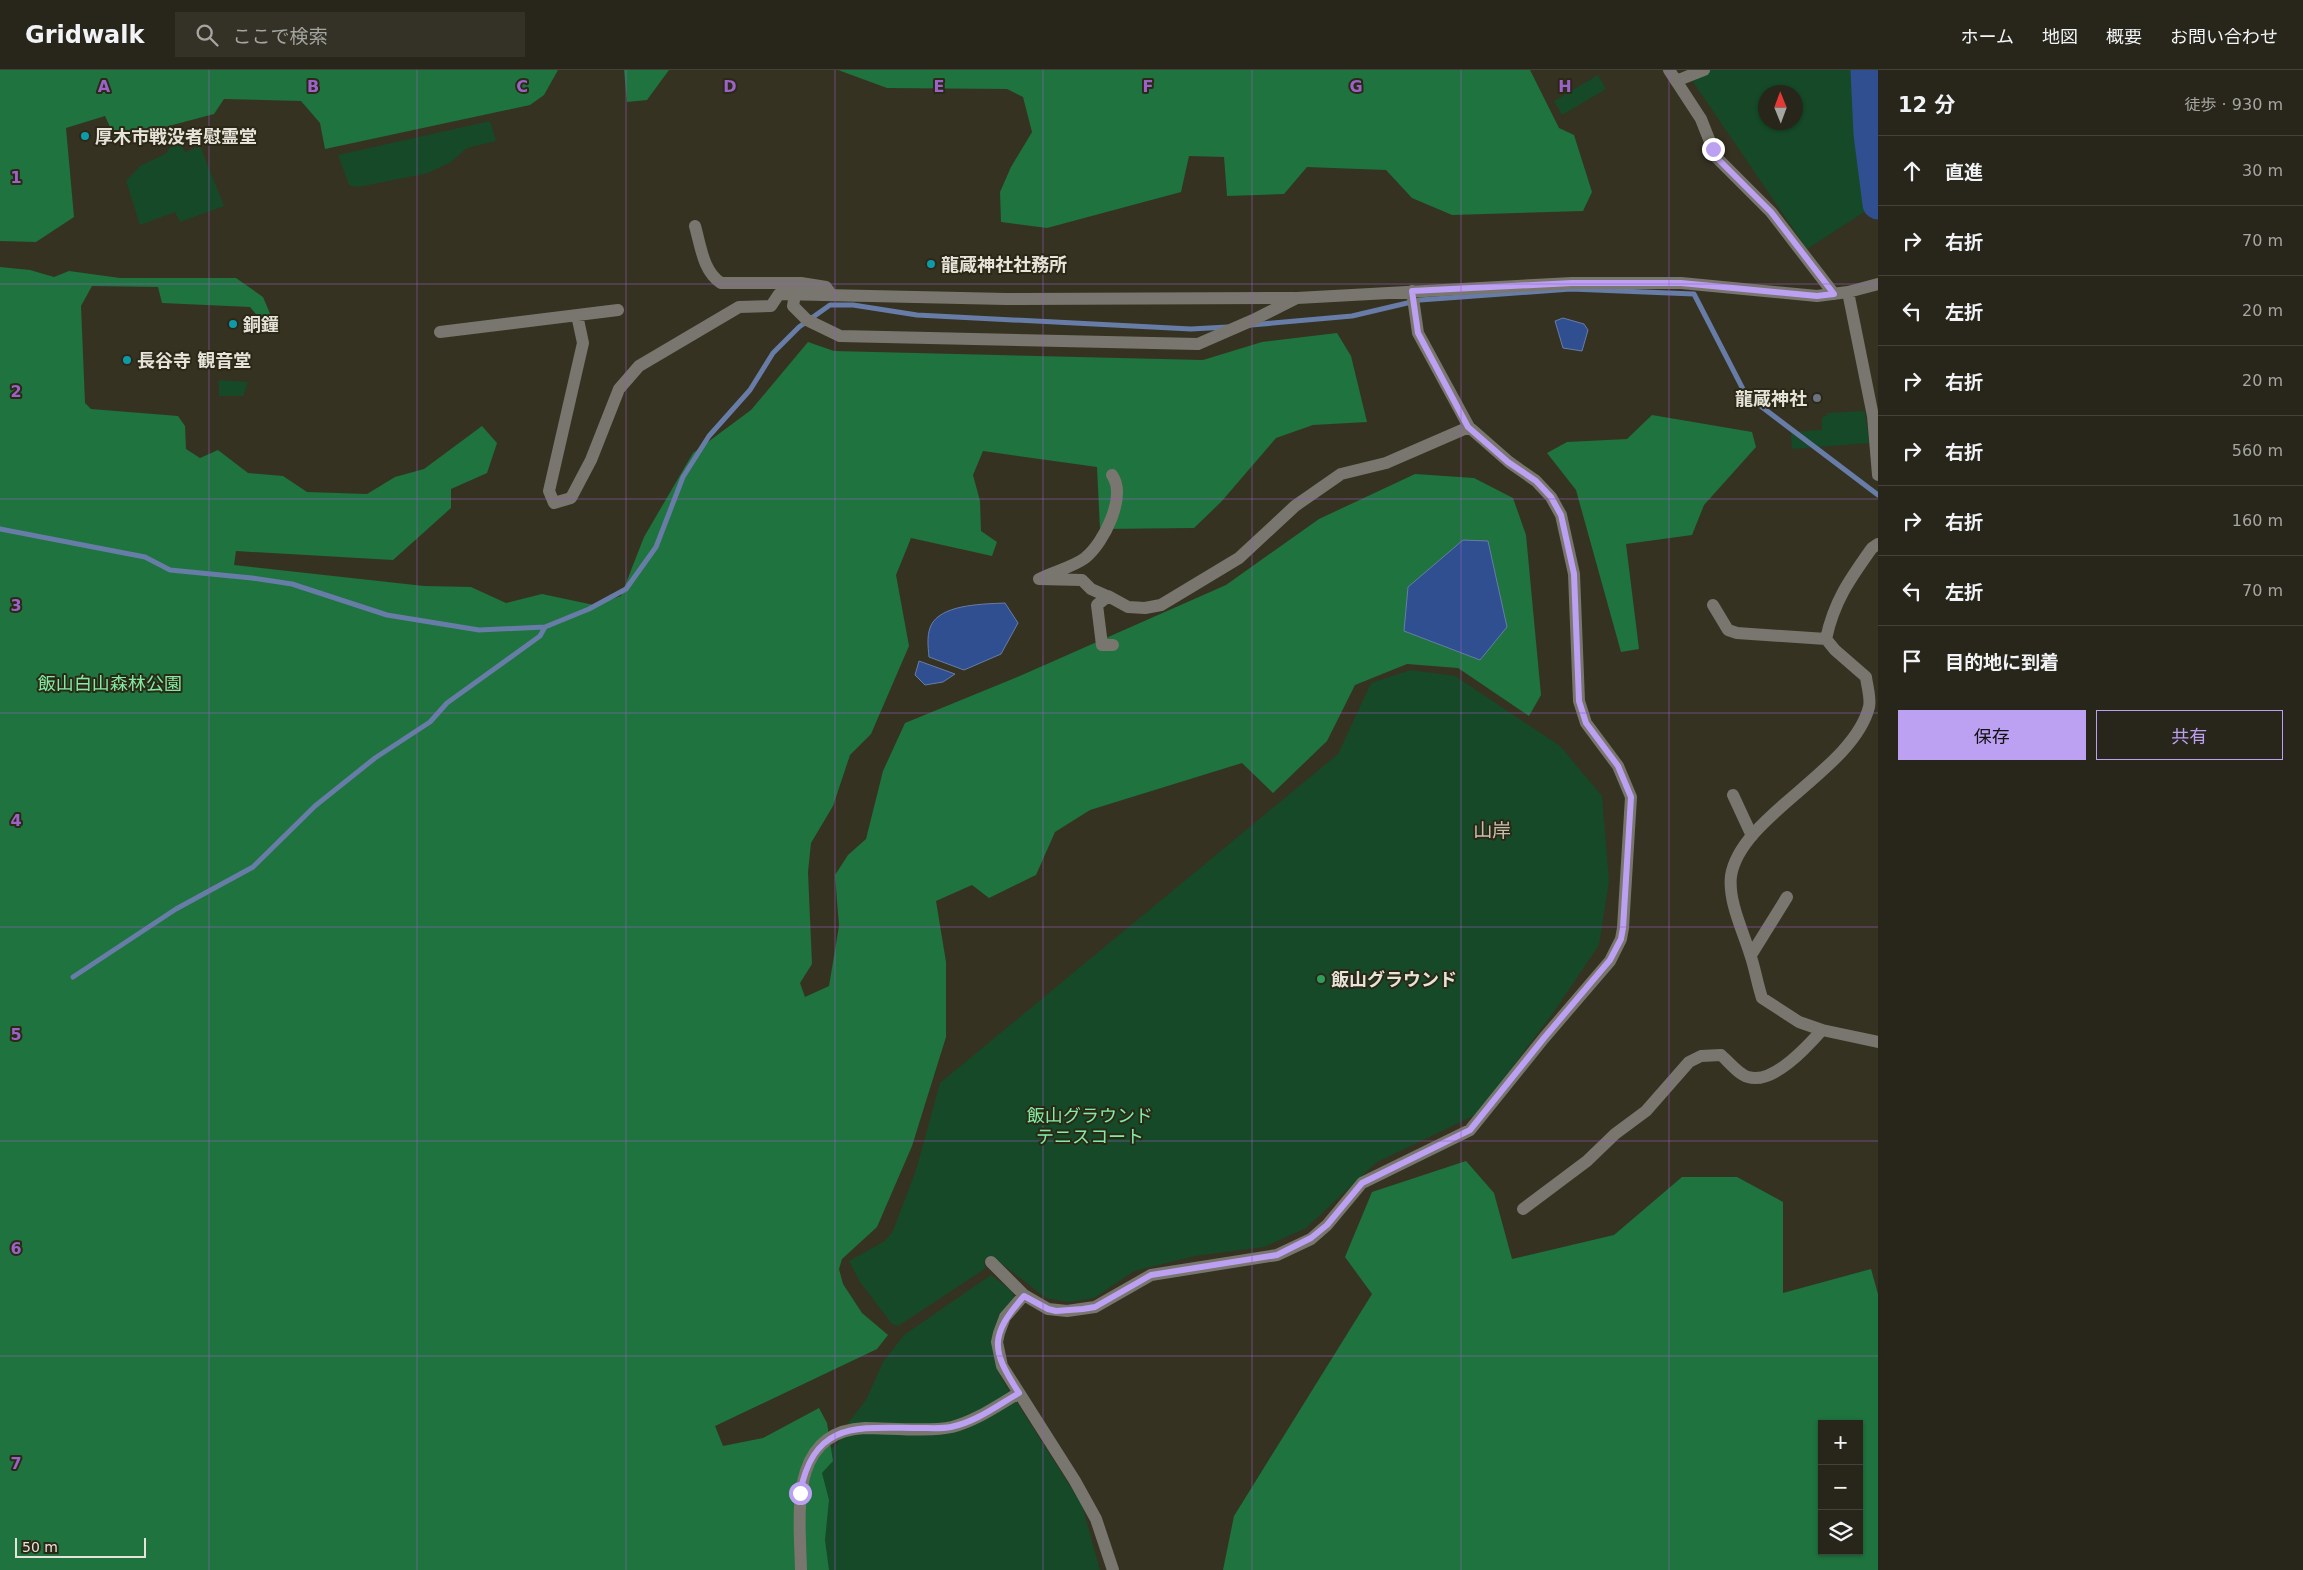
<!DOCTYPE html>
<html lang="ja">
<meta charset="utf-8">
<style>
:root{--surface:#28261a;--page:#343227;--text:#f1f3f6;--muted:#a5a5a2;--line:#444339;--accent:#bca0f2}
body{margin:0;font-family:"DejaVu Sans","Noto Sans JP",sans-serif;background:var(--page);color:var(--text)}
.controls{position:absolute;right:15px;bottom:15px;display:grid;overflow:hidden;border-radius:0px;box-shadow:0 1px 4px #0004}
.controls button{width:45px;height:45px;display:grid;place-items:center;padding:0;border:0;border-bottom:1px solid var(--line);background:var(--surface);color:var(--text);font:25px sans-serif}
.compass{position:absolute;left:1758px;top:15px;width:45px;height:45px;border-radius:50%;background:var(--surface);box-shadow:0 1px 4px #0004;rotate:359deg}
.scale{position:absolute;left:15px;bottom:12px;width:131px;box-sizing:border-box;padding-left:5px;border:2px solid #e6e4d9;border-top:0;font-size:14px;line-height:18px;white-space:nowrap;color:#e6e4d9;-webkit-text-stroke:4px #2c2818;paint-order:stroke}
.stop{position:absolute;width:15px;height:15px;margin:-11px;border:4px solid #bca0f2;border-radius:50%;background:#fff}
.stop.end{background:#bca0f2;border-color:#fff;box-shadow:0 1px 5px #0008}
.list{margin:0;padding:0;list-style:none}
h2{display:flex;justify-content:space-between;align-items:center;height:65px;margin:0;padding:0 20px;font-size:21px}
h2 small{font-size:16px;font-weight:400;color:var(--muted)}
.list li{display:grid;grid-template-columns:32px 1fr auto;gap:15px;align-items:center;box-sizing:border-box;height:70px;padding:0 20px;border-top:1px solid var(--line)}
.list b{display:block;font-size:19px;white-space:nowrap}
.list em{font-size:16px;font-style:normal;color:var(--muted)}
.actions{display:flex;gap:10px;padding:15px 20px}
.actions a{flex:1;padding:11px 0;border:1px solid var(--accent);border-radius:0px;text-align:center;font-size:18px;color:var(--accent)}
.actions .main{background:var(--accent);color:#111}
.icon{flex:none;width:28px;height:28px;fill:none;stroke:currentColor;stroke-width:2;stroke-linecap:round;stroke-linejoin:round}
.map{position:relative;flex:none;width:1878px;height:1500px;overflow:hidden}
header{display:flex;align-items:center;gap:30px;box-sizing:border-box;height:70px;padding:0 25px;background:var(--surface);border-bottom:1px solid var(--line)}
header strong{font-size:24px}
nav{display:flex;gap:28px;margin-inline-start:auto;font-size:18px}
.search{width:350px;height:45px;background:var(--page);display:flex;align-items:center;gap:12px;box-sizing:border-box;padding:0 18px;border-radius:0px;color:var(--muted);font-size:19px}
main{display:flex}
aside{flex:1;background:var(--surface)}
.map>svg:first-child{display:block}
.green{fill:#154927;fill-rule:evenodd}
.forest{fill:#1e733e;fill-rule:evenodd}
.water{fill:#304f91;stroke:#677ca7}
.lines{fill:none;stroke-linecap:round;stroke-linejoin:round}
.stream{stroke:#677ca7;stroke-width:5}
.river{stroke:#304f91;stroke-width:31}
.minor{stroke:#78766e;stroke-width:12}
.route{stroke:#bca0f2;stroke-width:6}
.grid{fill:none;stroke:#9b63c7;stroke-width:1;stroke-opacity:0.55}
.culture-dot{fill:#0f9aa8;stroke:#2c2818;stroke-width:2}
.worship-dot{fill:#6b7280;stroke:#2c2818;stroke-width:2}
.leisure-dot{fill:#2e9e5b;stroke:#2c2818;stroke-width:2}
.labels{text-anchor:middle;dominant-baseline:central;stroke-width:4;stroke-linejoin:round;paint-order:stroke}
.poi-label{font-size:18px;font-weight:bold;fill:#e6e4d9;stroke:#2c2818;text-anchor:start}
.park-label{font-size:18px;fill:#82eca1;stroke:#2c2818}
.neighbourhood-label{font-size:19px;fill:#c5c0ac;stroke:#2c2818}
.grid-label{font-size:16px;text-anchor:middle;font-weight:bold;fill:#9b63c7;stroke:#2c2818;stroke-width:4;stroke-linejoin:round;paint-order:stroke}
</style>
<header>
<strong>Gridwalk</strong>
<div class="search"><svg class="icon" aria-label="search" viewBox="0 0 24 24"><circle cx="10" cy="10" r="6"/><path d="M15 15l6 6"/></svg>ここで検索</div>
<nav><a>ホーム</a><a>地図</a><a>概要</a><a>お問い合わせ</a></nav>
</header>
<main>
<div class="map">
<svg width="1878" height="1500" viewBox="0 0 1878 1500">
<rect width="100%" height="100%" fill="#363222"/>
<path class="green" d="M 1685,0 L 1865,0 L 1872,137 L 1807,179 ZM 1766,22 L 1796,22 L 1796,52 L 1766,52 Z
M 1598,5 L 1606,19 L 1562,45 L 1554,31 Z
M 490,51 L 496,71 L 467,78 L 451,92 L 428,103 L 358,117 L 349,115 L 338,85 Z
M 181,73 L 185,82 L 200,76 L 224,136 L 180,152 L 175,142 L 140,155 L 126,111 L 140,96 L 167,83 L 170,76 Z
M 219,310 L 248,312 L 243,326 L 219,326 Z
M 1865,341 L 1869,373 L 1792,379 L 1791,362 L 1822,360 L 1822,347 L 1827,346 L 1827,343 Z
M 1411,600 L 1455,606 L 1560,676 L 1602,726 L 1609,811 L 1599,875 L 1553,943 L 1477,1044 L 1377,1092 L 1306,1158 L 1264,1177 L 1195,1186 L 1134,1201 L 1094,1228 L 1069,1232 L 1046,1228 L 993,1187 L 983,1193 L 986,1198 L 898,1256 L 892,1254 L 860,1212 L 849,1191 L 885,1171 L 893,1161 L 916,1100 L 940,1013 L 1338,684 L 1371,613 Z
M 991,1205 L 1012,1221 L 1014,1227 C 991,1262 987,1265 1000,1306 L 1082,1435 L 1100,1500 L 806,1500 L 815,1392 L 838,1373 L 845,1357 L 866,1330 L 883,1292 L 904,1265 Z"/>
<path class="forest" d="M 0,0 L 558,0 L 544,25 L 530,35 L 325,79 L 320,53 L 301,31 L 224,29 L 214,44 L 116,70 L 105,46 L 66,58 L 74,147 L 36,172 L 0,171 Z
M 624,0 L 669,0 L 647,30 L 627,32 Z
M 838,0 L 1530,0 L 1559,58 L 1574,65 L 1592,122 L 1583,141 L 1452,145 L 1412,128 L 1386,100 L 1307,97 L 1284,124 L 1227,126 L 1224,87 L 1189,86 L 1181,122 L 1047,158 L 1001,152 L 1000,122 L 1011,97 L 1032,62 L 1023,27 L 1007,19 L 887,18 Z
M 0,197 L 30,200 L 54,207 L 69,201 L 120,208 L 236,208 L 263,227 L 271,246 L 260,249 L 250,237 L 162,233 L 158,217 L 92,216 L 81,236 L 85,333 L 91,339 L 178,346 L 185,356 L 186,379 L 200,388 L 218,380 L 248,403 L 283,406 L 307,422 L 367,424 L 395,407 L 424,399 L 482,356 L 497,373 L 487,403 L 451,419 L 451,438 L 393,490 L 236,481 L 234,495 L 424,516 L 471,517 L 506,533 L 542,524 L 594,535 L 621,526 L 644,467 L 693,383 L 751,340 L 808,272 L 834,281 L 1203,290 L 1262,272 L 1337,263 L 1351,286 L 1367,352 L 1313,355 L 1276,368 L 1221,432 L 1194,458 L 1100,459 L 1097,397 L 983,381 L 973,405 L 980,431 L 981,461 L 997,472 L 992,486 L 911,468 L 896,505 L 909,576 L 871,664 L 850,685 L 833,736 L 811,773 L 808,802 L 812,894 L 800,913 L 805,927 L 829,916 L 839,856 L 835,805 L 848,785 L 866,769 L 883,701 L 905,653 L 1022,605 L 1226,515 L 1319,449 L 1415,404 L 1474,408 L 1513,428 L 1526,465 L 1541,625 L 1529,646 L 1458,598 L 1407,594 L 1355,615 L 1327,671 L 1273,723 L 1242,693 L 1090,740 L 1055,762 L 1036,805 L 989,828 L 972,815 L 936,831 L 946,892 L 946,967 L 912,1076 L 877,1157 L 842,1189 L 839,1199 L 843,1214 L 862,1243 L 888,1265 L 877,1279 L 715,1356 L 723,1376 L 763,1368 L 819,1338 L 827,1353 L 833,1391 L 822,1403 L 829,1430 L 825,1470 L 829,1500 L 0,1500 Z
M 1652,345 L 1752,362 L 1756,377 L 1704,435 L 1692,465 L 1626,474 L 1639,579 L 1621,582 L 1576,420 L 1547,383 L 1567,372 L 1627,369 Z
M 1466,1091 L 1494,1123 L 1512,1189 L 1614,1165 L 1682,1107 L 1737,1107 L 1783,1132 L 1783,1223 L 1871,1199 L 1878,1224 L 1878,1500 L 1223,1500 L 1234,1446 L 1372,1224 L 1345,1187 L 1372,1122 ZM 1822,1354 L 1859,1354 L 1859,1481 L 1822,1481 Z"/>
<path class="water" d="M 1563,248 L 1584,254 L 1588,260 L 1582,281 L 1563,278 L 1555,251 Z
M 1463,470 L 1488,471 L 1507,557 L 1480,590 L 1404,561 L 1408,517 Z
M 1005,533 L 1018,553 L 1001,584 L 964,600 L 929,587 C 928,576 926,562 933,552 C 946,534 985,534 1005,533 Z
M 919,591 L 955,604 L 943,612 L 925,615 L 915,605 Z"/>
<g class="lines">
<path class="stream" d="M 1251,255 L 1352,246 L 1420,230 L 1571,219 L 1694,224 L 1746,325 L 1878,425
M 0,459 L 145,487 L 170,500 L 252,508 L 292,514 L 387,545 L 479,560 L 545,557 L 589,539 L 626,519 L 656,477 L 683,407 L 709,366 L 750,320 L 773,283 L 799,257 L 830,235 L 853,235 L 917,245 L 1191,259 L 1228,257
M 73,907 L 176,839 L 253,797 L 315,736 L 375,688 L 430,652 L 447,633 L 540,566 L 545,557"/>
<path class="river" d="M 1866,0 L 1869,64 L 1878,134"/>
<path class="minor" d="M 1669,0 L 1701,49 L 1716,87 L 1771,142 L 1834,224
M 1676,11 L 1704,0
M 695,156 C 701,177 703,201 721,213 L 801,213 L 826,217 L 829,221
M 1878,214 L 1848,222 L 1873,346 L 1878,405
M 795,224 L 793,236 L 807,250 L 840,266 L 1198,274 L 1253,250 L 1297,228 L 1572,213 L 1681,213 L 1817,226 L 1848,222
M 577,245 L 583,273 L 549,421 L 554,433 L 571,428 L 591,390 L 619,319 L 639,296 L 739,237 L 771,236 L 779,224 L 1006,229 L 1295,228
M 440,262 L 618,240
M 1109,527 L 1091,519 L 1082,510 L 1039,509 C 1053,502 1073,497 1085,488 C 1104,473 1127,426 1112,405
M 1713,535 L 1728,560 L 1737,563 L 1826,569 L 1835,580 L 1866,607 C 1867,616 1871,628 1869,637 C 1853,700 1740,746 1731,806 C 1728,831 1743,861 1750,884 C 1755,898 1757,913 1762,928 L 1799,952 L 1822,960 L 1878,972
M 1826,569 C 1834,531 1850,509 1872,478 L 1878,474
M 1113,575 L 1102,575 L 1097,535 L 1108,526 L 1128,537 L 1145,538 L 1161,535 L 1239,488 L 1295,436 L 1341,404 L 1386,393 L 1469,357
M 1733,725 L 1752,766
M 1751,885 L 1787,827
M 1523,1139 L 1587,1091 L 1615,1064 L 1646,1041 L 1689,992 L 1701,986 L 1721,985 C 1728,991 1739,1005 1748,1007 C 1773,1015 1807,977 1822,960
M 991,1192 L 1024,1225 L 1048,1239 L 1067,1241 L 1095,1237 L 1151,1205 L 1277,1185 L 1311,1169 L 1327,1155 L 1362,1113 L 1470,1060 L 1544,968 L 1610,891 L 1621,869 L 1623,858 L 1631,727 L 1618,696 L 1586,653 L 1579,631 L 1574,504 L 1561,445 L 1551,427 L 1536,411 L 1509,392 L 1469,357 L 1418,263 L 1412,221
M 1024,1225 L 1005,1247 L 999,1263 L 997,1272 L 1002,1296 L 1075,1411 L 1096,1449 L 1113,1500
M 801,1500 C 800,1447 787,1361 865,1358 C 889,1358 930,1362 952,1357 C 976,1351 998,1335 1019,1323"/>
</g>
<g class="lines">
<path class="route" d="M 800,1423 C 814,1349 859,1358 920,1358 C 930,1358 941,1359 951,1357 C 976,1352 998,1335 1019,1323 C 991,1280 989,1266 1024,1226 L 1048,1239 L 1056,1241 L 1083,1239 L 1095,1237 L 1151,1205 L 1277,1185 L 1311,1168 L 1327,1155 L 1362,1113 L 1470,1060 L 1544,968 L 1610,890 L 1621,869 L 1623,858 L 1631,727 L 1618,696 L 1586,653 L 1579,631 L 1574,504 L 1561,445 L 1551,427 L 1536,411 L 1508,392 L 1468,357 L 1418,263 L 1412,221 L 1572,213 L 1681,213 L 1817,226 L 1834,224 L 1771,142 L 1716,87 L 1713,79"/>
</g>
<path class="grid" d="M 209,0 L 209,1500M 417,0 L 417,1500M 626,0 L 626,1500M 835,0 L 835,1500M 1043,0 L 1043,1500M 1252,0 L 1252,1500M 1461,0 L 1461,1500M 1669,0 L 1669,1500M 0,214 L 1878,214M 0,429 L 1878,429M 0,643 L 1878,643M 0,857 L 1878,857M 0,1071 L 1878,1071M 0,1286 L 1878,1286"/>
<g class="culture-dot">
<circle cx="85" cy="66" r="5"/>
<circle cx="931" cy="194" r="5"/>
<circle cx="233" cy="254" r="5"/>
<circle cx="127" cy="290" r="5"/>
</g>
<circle class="worship-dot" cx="1817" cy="328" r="5"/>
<circle class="leisure-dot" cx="1321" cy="909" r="5"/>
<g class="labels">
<g class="poi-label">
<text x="95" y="66">厚木市戦没者慰霊堂</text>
<text x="941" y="194">龍蔵神社社務所</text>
<text x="243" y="254">銅鐘</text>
<text x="137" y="290">長谷寺 観音堂</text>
<text x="1807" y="328" text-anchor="end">龍蔵神社</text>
<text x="1331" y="909">飯山グラウンド</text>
</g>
<g class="park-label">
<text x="110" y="613">飯山白山森林公園</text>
<text x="1090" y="1045">飯山グラウンド<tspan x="1090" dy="21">テニスコート</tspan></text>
</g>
<g class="neighbourhood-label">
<text x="1492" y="760">山岸</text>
</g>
</g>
<g class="grid-label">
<text x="104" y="22">A</text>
<text x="313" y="22">B</text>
<text x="522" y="22">C</text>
<text x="730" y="22">D</text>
<text x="939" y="22">E</text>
<text x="1148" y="22">F</text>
<text x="1356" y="22">G</text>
<text x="1565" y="22">H</text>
<text x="16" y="113">1</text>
<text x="16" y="327">2</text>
<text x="16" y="541">3</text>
<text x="16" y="756">4</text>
<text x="16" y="970">5</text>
<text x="16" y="1184">6</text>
<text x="16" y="1399">7</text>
</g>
</svg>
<div class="controls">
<button>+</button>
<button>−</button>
<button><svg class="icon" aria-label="layers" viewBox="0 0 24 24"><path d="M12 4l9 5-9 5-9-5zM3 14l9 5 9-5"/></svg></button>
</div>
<svg class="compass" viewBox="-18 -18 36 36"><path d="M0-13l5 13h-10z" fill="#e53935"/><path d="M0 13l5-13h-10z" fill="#a5a5a2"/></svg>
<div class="scale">50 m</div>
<div class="stop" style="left:800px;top:1423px"></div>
<div class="stop end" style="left:1713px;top:79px"></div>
</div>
<aside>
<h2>12 分<small>徒歩 · 930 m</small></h2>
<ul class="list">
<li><svg class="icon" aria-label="ahead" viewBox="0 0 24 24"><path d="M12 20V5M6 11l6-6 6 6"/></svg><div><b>直進</b></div><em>30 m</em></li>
<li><svg class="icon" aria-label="right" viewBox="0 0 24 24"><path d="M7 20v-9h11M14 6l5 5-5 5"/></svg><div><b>右折</b></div><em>70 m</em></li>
<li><svg class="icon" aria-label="left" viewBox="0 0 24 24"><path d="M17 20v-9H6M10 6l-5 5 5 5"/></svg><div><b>左折</b></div><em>20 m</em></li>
<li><svg class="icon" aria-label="right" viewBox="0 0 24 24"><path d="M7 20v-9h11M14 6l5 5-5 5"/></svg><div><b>右折</b></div><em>20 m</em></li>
<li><svg class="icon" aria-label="right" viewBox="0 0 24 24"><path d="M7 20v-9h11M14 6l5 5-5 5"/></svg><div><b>右折</b></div><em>560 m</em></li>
<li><svg class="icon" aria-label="right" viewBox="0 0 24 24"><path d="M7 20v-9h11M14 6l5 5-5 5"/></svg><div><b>右折</b></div><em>160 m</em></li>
<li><svg class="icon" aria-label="left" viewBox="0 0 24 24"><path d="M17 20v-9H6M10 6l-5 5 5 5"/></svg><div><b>左折</b></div><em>70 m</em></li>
<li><svg class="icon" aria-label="arrive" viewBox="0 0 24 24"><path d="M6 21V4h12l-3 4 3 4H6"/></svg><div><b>目的地に到着</b></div></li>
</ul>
<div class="actions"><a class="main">保存</a><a>共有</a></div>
</aside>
</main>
